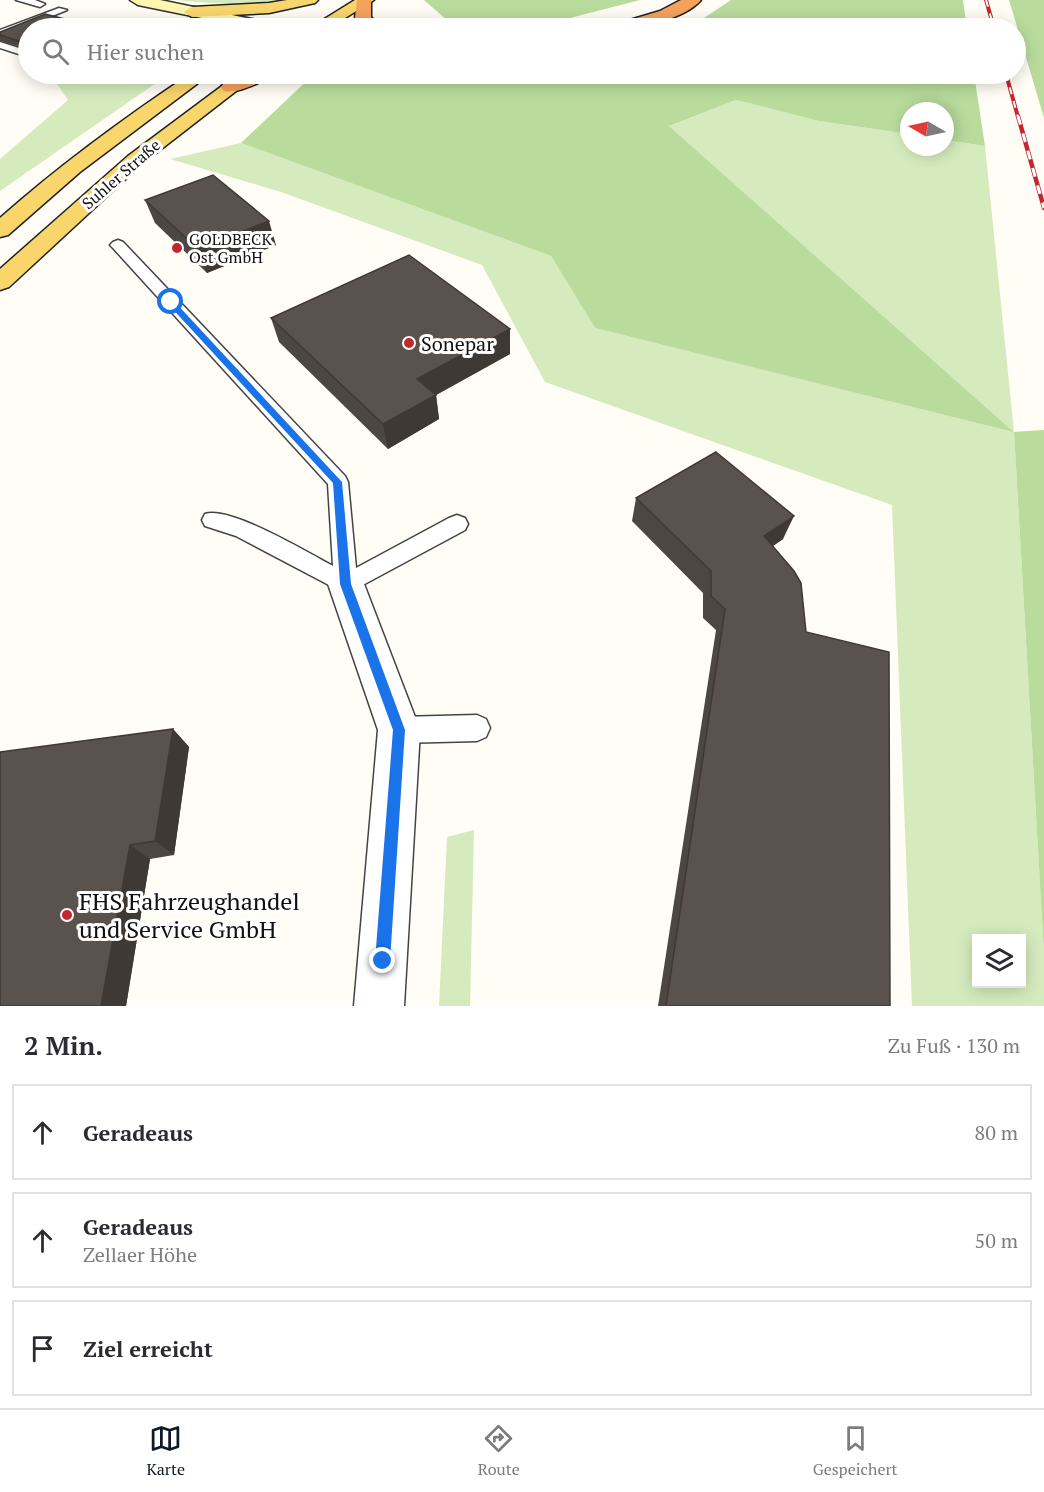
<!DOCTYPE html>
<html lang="de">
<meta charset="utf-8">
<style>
:root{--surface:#fff;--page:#f7f7f7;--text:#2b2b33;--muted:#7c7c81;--line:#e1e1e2;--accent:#111827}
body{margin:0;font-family:"PT Serif",serif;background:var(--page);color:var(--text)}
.controls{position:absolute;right:18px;bottom:18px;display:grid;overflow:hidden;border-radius:0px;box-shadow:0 3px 15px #0003}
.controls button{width:54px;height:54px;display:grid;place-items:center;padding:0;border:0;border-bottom:2px solid var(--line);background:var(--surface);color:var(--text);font:30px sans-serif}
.compass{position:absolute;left:900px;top:102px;width:54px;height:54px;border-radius:50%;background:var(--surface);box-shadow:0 3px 15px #0003;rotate:279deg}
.stop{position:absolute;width:18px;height:18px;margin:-14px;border:4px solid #1a73e8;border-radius:50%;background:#fff}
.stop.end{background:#1a73e8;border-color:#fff;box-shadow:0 2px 6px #0008}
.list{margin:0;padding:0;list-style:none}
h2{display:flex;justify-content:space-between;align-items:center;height:78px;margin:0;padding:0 24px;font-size:26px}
h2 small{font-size:20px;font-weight:400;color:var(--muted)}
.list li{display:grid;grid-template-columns:39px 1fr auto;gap:18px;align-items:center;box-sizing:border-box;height:96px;margin:0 12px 12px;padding:0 12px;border:2px solid var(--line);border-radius:0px}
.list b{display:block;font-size:22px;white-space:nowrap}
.list p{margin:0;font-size:20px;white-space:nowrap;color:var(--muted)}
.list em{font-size:20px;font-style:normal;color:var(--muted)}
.icon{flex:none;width:33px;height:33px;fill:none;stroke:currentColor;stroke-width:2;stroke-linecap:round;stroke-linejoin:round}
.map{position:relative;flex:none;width:1044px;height:1006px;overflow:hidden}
.search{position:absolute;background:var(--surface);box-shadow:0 3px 15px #0003;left:18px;right:18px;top:18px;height:66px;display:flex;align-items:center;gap:15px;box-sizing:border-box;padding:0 21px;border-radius:33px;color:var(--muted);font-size:22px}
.sheet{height:402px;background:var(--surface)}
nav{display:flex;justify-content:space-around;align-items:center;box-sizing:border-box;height:84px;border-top:2px solid var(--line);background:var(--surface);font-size:16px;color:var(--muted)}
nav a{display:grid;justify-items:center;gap:3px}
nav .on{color:var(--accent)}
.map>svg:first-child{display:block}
.green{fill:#d5ebbd;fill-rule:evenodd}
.forest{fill:#b9dc9c}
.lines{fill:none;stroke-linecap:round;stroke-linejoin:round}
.lane-casing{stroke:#444;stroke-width:3}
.street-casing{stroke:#444;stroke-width:3}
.secondary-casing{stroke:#333;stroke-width:3}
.primary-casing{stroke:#222;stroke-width:3}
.highway-casing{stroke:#222;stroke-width:3}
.lane{fill:#fff;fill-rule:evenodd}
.street{fill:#fff;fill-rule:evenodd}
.secondary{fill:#fff6b0;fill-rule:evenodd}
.primary{fill:#f9d66b;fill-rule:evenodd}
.highway{fill:#f5a25d;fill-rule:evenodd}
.rail-far1-casing{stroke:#c4262e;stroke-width:4}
.rail-casing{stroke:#c4262e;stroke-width:4.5}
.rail-far1{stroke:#fff;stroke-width:2;stroke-dasharray:7;stroke-linecap:butt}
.rail{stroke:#fff;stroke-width:3;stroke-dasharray:9;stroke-linecap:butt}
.wall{fill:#4d4742}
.shaded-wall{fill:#3f3936}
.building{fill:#5a524d;stroke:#3f3936;stroke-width:1.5}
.route{fill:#1a73e8}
.poi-dot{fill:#c4262e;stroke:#fff;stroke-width:2}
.labels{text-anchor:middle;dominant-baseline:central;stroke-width:6;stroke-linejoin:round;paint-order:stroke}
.far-street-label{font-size:16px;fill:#111;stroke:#fff}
.far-poi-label{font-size:16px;fill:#111;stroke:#fff;text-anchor:start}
.poi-label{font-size:20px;fill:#111;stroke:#fff;text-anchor:start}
.near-poi-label{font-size:24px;fill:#111;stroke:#fff;text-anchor:start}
</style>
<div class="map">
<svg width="1044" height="1006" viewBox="0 0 1044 1006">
<rect width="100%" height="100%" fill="#fffdf5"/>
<path class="green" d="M 176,0 L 291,0 C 252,7 215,4 176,0 Z
M 124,74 L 169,74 L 0,191 L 0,159 L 68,100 L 57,84 C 62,81 70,77 76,77 C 93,76 108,83 124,74 Z
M 736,100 L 819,121 L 909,134 L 909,147 L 945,147 L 945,140 L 985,146 L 1014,432 L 1044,954 L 1044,1006 L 912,1006 L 892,505 L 545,382 L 482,265 L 281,192 L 170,159 L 241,143 L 551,256 L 595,328 L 1013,431 L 669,126 ZM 976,938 L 1022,938 L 1022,984 L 976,984 Z
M 474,830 L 470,1006 L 439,1006 L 447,837 Z"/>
<path class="forest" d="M 424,0 L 640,0 L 531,28 L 456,28 Z
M 731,0 L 963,0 L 967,28 L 678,28 L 701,20 Z
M 1009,0 L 1044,0 L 1044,118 Z
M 314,74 L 974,74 L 985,146 L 945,140 L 945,111 L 909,111 L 909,134 L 819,121 L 736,100 L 669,126 L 1014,432 L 1044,430 L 1044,954 L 1014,432 L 595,328 L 551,256 L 241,143 Z"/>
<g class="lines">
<g class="lane-casing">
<path id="lane" d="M 16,0 L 35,0 L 45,4 L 40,7 Z
M 59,8 L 67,10 L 0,37 L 0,30 Z
M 0,42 L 28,51 L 28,57 L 0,48 Z
M 87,74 L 116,74 C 110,79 93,79 87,74 Z
M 118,240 L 123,242 L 345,476 L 348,482 L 356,568 L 449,518 L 457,515 L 465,518 L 468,524 L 465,530 L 346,594 L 236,536 L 205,526 L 202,520 L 205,514 C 231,506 308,553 333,566 L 328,484 L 113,248 L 110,245 L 113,242 Z
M 477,715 L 486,719 L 490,728 L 486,737 L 477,741 L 399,743 L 390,739 L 386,730 L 390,721 L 399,717 Z"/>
</g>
<g class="street-casing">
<path id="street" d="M 346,569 L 359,573 L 364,584 L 420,730 L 404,1006 L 354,1006 L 378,730 L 328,584 L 333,573 Z"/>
</g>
<g class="secondary-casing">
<path id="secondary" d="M 130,0 L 160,0 L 271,23 L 279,28 L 251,28 L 138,5 Z"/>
</g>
<g class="primary-casing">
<path id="primary" d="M 287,0 L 318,0 L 315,3 L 269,13 L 192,17 L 184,12 L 192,7 L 269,3 Z
M 355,0 L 374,0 L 329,28 L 310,28 Z
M 190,74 L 210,74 L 80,172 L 8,235 L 0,237 L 0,218 C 60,165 124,118 190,74 Z
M 238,74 L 258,74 L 142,164 L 9,287 L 0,290 L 0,269 L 128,156 Z"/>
</g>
<g class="highway-casing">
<path id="highway" d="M 357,0 L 371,0 L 371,17 L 382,28 L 365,28 L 355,18 Z
M 681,0 L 701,0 C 685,19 634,31 611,28 L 613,25 L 660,11 Z
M 249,74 L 273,74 L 270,78 C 257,83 238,94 224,91 L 221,87 L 224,83 Z"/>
</g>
<use href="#lane" class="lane"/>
<use href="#street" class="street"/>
<use href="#secondary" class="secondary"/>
<use href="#primary" class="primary"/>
<use href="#highway" class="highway"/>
<g class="rail-far1-casing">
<path id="rail-far1" d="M 986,0 L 994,28
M 1006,74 L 1018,117"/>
</g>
<g class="rail-casing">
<path id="rail" d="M 1018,116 L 1044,208"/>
</g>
<use href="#rail-far1" class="rail-far1"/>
<use href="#rail" class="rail"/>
</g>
<path class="wall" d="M 28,28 L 28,49 L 0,41 L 0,32 Z
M 145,200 L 276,245 L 207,273 L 155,223 Z
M 271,318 L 510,329 L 510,354 L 436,395 L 439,419 L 388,449 L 279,342 Z
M 636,498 L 783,539 L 773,546 L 806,632 L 890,1006 L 658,1006 L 716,630 L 703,618 L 703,593 L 632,521 Z
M 173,729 L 189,747 L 174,855 L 150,859 L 126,1006 L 0,1006 Z"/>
<path class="shaded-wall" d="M 269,221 L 276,245 L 207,273 L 198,249 Z
M 510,329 L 510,354 L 436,395 L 439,419 L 388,449 L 383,424 L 417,379 Z
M 794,516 L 783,539 L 754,559 L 764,536 Z
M 173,729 L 189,747 L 174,855 L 155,841 Z
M 130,845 L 150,859 L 126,1006 L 101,1006 Z"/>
<path class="building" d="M 45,14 L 100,28 L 28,28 L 28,44 L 0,35 L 0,32 Z
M 213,175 L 269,221 L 198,249 L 145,200 Z
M 409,255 L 510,329 L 417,379 L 436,395 L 383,424 L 271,318 Z
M 716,452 L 794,516 L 764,536 L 794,571 L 801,583 L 806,632 L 889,652 L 890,1006 L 666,1006 L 725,609 L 711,596 L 711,571 L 636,498 Z
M 173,729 L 155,841 L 130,845 L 101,1006 L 0,1006 L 0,752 Z"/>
<path class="route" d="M 168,301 L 174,301 L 342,482 L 351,584 L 405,730 L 390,961 L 388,966 L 383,968 L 377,966 L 375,961 L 393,730 L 340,584 L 333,483 L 168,304 Z"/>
<g class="poi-dot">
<circle cx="177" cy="248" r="6"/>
<circle cx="409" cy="343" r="6"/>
<circle cx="67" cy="915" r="6"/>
</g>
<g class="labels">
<g class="far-street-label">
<text transform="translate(121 174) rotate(-41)">Suhler Straße</text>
</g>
<g class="far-poi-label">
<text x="189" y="239">GOLDBECK<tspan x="189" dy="18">Ost GmbH</tspan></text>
</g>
<g class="poi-label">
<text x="421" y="343">Sonepar</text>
</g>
<g class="near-poi-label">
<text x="79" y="901">FHS Fahrzeughandel<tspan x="79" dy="28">und Service GmbH</tspan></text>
</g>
</g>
</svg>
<div class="controls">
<button><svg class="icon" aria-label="layers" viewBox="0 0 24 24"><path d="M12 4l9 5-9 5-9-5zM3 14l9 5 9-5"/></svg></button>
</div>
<svg class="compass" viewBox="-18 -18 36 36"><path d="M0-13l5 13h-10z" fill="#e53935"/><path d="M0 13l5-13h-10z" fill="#7c7c81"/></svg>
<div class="stop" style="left:171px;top:302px"></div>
<div class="stop end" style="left:383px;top:961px"></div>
<div class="search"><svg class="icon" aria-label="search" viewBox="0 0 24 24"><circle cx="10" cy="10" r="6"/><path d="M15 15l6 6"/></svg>Hier suchen</div>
</div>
<section class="sheet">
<h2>2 Min.<small>Zu Fuß · 130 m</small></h2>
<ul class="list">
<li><svg class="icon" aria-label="ahead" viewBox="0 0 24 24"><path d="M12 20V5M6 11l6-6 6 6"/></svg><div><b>Geradeaus</b></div><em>80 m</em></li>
<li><svg class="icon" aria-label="ahead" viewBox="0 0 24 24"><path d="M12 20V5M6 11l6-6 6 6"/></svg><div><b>Geradeaus</b><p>Zellaer Höhe</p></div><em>50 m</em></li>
<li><svg class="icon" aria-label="arrive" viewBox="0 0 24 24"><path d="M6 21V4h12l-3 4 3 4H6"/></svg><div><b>Ziel erreicht</b></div></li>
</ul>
</section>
<nav>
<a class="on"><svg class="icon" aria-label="map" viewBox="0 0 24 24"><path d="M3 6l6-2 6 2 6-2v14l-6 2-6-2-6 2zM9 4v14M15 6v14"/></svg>Karte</a>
<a><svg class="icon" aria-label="directions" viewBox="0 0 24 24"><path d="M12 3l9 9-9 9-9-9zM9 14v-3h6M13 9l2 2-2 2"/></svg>Route</a>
<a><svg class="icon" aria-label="saved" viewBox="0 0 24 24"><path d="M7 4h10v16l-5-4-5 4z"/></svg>Gespeichert</a>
</nav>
